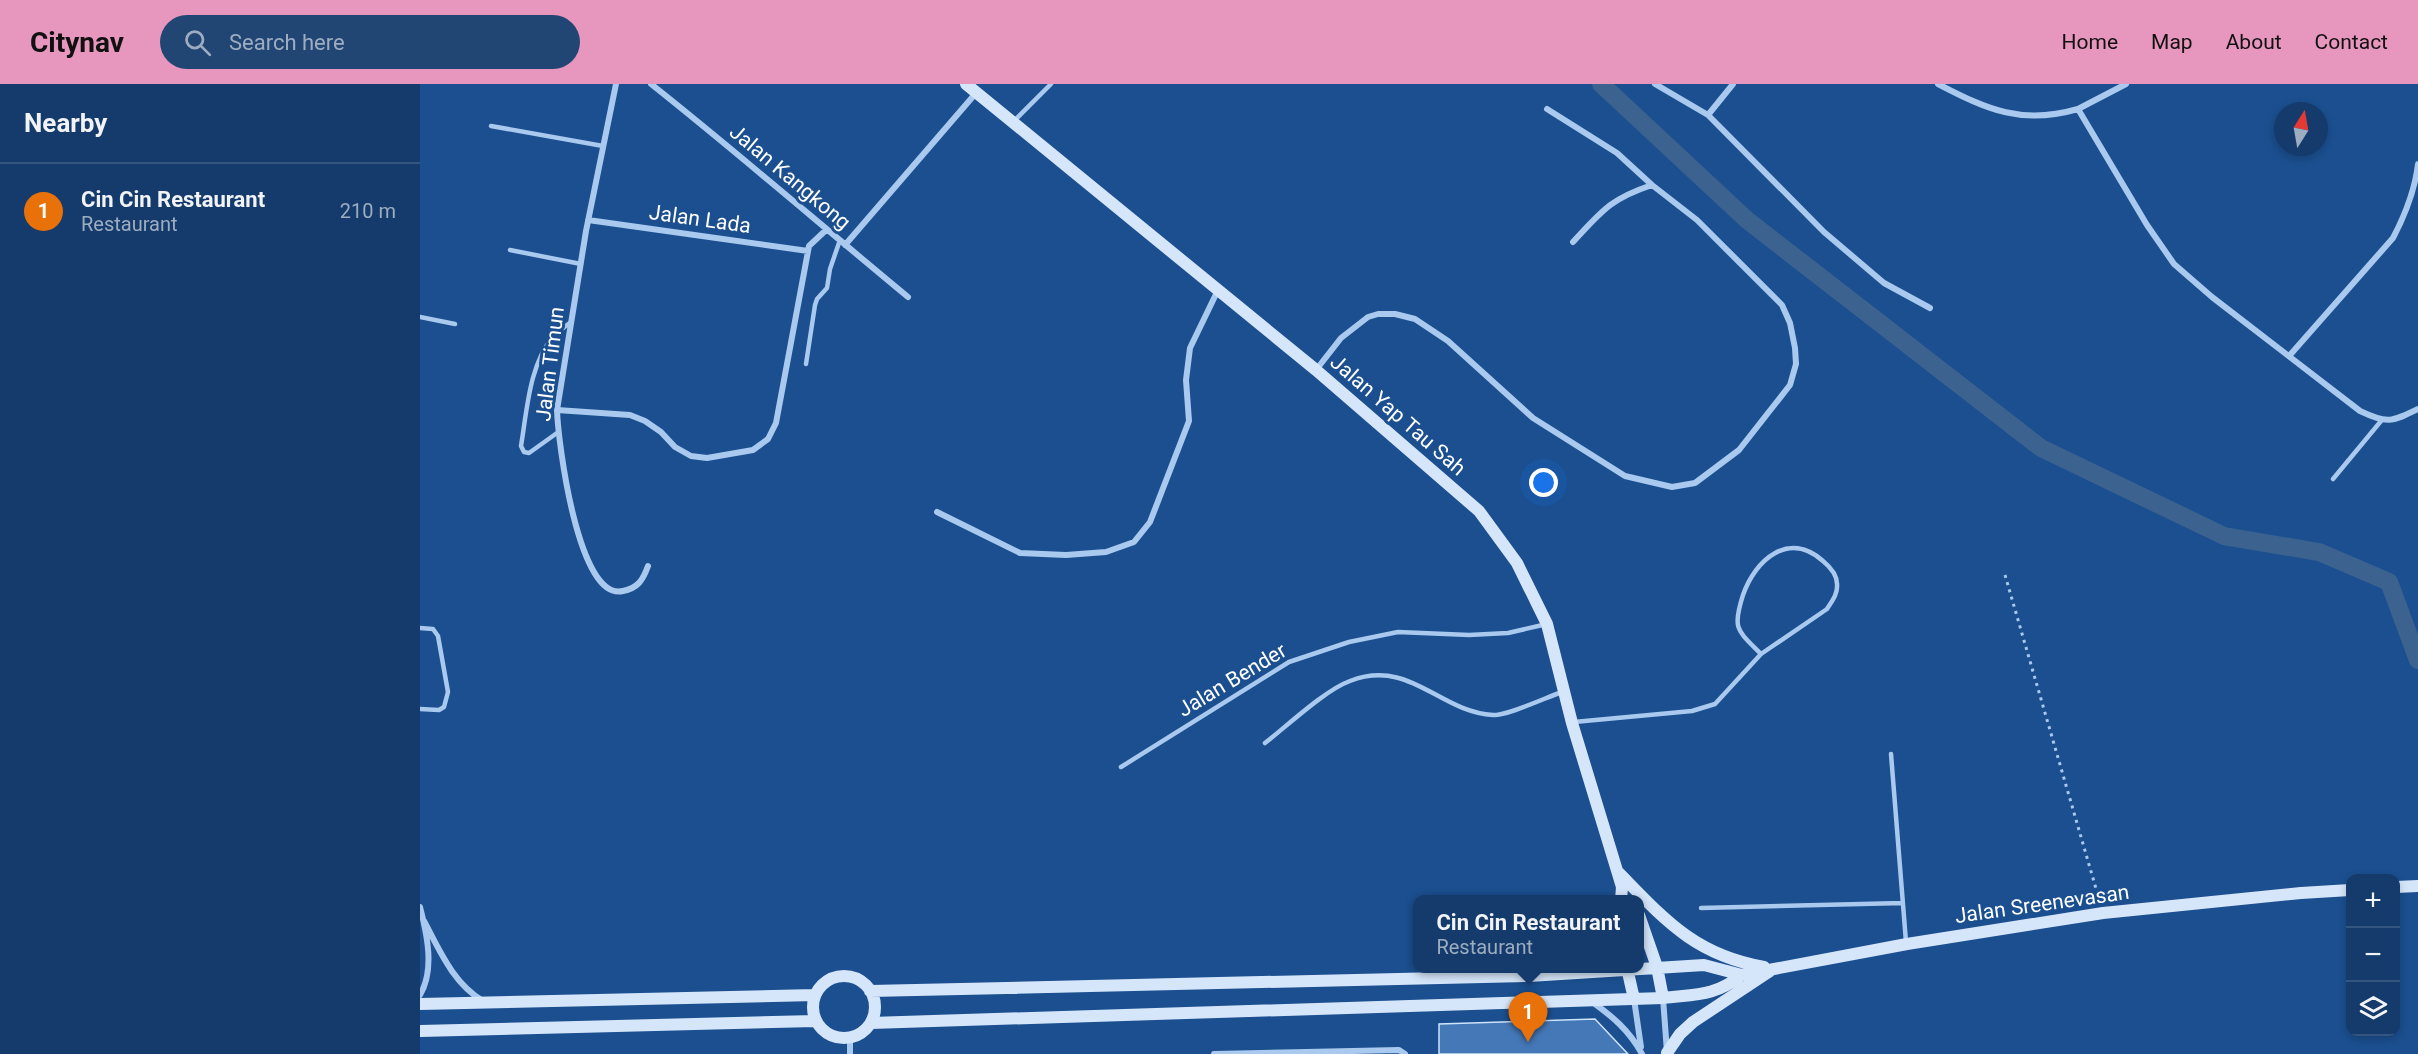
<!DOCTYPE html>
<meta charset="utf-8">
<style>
:root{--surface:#143b6b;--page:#214673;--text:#f1f3f6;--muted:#9dadc1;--line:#33557e;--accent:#e797bd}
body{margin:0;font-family:Roboto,sans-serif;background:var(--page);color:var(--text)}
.controls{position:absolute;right:18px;bottom:18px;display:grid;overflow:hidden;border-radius:12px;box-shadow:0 3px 9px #0003}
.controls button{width:54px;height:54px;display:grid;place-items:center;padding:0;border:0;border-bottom:2px solid var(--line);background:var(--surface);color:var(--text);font:30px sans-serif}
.compass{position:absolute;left:1854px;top:18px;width:54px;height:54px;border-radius:50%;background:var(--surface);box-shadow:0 3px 9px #0003;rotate:11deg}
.you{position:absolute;left:1124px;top:399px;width:21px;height:21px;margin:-15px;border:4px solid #fff;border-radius:50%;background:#1a73e8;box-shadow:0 0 0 9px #1a73e833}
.badge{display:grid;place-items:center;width:39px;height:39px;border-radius:50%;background:var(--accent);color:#fff;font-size:20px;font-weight:700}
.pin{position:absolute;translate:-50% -50px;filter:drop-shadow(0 2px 3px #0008)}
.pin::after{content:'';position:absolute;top:32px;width:21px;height:18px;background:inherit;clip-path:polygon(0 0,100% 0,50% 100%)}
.popup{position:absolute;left:993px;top:811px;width:231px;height:78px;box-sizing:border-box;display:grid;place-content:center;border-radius:12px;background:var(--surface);filter:drop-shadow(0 2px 4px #0005);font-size:20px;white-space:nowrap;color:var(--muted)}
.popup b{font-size:22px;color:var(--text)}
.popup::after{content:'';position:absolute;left:50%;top:100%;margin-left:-12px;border:12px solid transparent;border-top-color:var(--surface)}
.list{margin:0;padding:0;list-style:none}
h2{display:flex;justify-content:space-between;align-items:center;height:78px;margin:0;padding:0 24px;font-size:26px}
h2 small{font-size:20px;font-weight:400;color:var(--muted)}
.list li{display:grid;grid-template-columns:39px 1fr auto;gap:18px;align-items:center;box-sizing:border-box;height:96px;padding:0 24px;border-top:2px solid var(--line)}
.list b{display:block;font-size:22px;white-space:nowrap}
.list p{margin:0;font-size:20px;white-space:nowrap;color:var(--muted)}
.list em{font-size:20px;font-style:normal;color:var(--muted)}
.icon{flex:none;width:33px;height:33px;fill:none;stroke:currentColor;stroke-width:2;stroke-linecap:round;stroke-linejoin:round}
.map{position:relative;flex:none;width:1998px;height:970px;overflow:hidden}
header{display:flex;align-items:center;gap:36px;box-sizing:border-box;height:84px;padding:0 30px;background:var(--accent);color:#111}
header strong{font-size:28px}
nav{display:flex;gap:33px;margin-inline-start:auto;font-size:21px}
.search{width:420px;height:54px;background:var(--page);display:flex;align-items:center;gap:15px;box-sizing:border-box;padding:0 21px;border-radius:33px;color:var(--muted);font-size:22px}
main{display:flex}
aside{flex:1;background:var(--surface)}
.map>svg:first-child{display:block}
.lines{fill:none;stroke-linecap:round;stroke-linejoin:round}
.canal{stroke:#3c6290;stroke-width:18}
.building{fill:#4478b7;stroke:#cfe3fa;stroke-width:1.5}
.path{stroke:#a9c9ee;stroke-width:3;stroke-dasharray:3 4.5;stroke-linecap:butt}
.lane{stroke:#a9c9ee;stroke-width:4.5}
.street{stroke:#a9c9ee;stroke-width:6}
.secondary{stroke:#d6e6fa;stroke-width:12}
.labels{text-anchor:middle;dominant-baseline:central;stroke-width:6;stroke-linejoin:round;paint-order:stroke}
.street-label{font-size:21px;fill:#fff;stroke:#1b4f8f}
</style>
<header>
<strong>Citynav</strong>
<div class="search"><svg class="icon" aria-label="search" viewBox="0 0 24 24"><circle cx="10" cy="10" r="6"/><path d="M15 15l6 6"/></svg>Search here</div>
<nav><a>Home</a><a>Map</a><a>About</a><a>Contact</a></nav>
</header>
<main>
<aside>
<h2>Nearby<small></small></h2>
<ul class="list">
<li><span class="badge" style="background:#e8710a">1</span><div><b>Cin Cin Restaurant</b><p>Restaurant</p></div><em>210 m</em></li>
</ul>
</aside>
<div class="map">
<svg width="1998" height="970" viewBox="0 0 1998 970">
<rect width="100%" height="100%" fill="#1b4f8f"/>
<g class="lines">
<path class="canal" d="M 1181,0 L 1327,136 L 1621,364 L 1804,452 L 1899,468 L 1969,498 L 1998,576"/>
</g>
<path class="building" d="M 1175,935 L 1208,970 L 1019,970 L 1019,940 Z"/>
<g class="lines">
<path class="path" d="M 1585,491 L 1679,815"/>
<path class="lane" d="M 593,38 L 631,0
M 71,42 L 183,62
M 90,166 L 161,180
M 0,233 L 35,240
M 386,280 L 395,221 L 397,215 L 407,204 L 410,185 L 420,156
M 137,349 L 109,369 L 104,368 L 101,362 C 107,327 109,281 133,253 C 138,247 145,243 151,238
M 1913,395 L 1961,337
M 0,544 L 13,545 L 18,552 L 28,608 L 24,623 L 19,626 L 0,625
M 1154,638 L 1272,627 L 1295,620 L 1341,570 L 1407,525 C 1412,517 1418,510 1417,500 C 1417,491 1409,482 1403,477 C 1369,446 1335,476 1323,511 C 1312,545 1317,546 1341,570
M 845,659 C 867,642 905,606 930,597 C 990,574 1019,628 1073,631 C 1087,632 1127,613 1142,608
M 1471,670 L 1486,858
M 701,683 L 869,578 L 929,558 L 978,548 L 1049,551 L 1088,549 L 1127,540
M 1281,824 L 1483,819"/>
<path class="street" d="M 196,0 L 166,147 L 137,326 C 138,357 158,518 203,507 C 218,504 223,496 228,482
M 231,0 C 318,69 402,142 488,213
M 1235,0 L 1288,31
M 1313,0 L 1288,31 L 1404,148 L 1464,199 L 1510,224
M 1518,0 C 1568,26 1602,41 1658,25 L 1727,141 L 1754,180 L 1792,213 L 1940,327 C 1967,340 1972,338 1998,325
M 1658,25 L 1706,0
M 168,136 L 388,167
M 1153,158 C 1182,127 1190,115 1232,101
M 425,161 L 556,9
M 1870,271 L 1973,154 C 1985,131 1995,106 1998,80
M 896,286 L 921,254 L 948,233 L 958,230 L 975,230 L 995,235 L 1028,257 L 1113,334 L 1205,392 L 1252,403 L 1275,399 L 1319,366 L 1370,301 L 1376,280 L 1375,264 L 1370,239 L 1362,221 L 1277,136 L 1232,101 L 1197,69 L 1127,25
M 137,326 L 210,331 L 225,337 L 241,348 L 255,363 L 271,372 L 287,374 L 333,366 L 348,355 L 356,339 L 389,162 L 406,146
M 517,428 L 600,469 L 646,471 L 686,468 L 714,458 L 730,438 L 769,337 L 766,296 L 770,264 L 798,206
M 0,823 C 7,850 15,886 0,911
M 4,837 C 20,867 33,899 63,917
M 1243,914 L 1247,968
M 1214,915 L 1221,963
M 1171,917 C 1193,933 1209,946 1222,970
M 430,970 L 430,954
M 794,970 L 979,966 L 985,970"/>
<path class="secondary" d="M 546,0 L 896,286 L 1059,427 L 1097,479 L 1127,540 L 1152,639 L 1202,803 L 1201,816
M 1199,789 C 1245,836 1275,871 1344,883
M 1976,803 L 1998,802
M 1219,831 L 1237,883 L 1243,914
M 1207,884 L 1214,915
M393 923a31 31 0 1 1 62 0a31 31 0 1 1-62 0Z
M 450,907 L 1109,892 L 1284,881 L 1322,891 L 1487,860 L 1683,829 L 1881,809 L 1930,806
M 0,920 L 395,911
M 451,939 L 1243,914 C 1277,910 1293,913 1322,891
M 0,947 L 395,937
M 1247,969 L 1260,950 L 1273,938 L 1350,887"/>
</g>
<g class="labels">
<g class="street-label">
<text transform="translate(370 93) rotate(40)">Jalan Kangkong</text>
<text transform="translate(280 135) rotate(8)">Jalan Lada</text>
<text transform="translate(130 280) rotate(-83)">Jalan Timun</text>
<text transform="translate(978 331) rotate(41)">Jalan Yap Tau Sah</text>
<text transform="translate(812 596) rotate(-31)">Jalan Bender</text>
<text transform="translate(1622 820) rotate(-8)">Jalan Sreenevasan</text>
</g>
</g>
</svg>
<div class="controls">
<button>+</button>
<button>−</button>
<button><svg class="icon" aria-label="layers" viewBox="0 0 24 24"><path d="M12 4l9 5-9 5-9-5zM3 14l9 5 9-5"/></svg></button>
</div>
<svg class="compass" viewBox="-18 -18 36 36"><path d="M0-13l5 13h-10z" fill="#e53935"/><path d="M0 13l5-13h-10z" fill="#9dadc1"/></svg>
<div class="you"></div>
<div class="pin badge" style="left:1108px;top:958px;background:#e8710a">1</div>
<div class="popup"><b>Cin Cin Restaurant</b>Restaurant</div>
</div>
</main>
